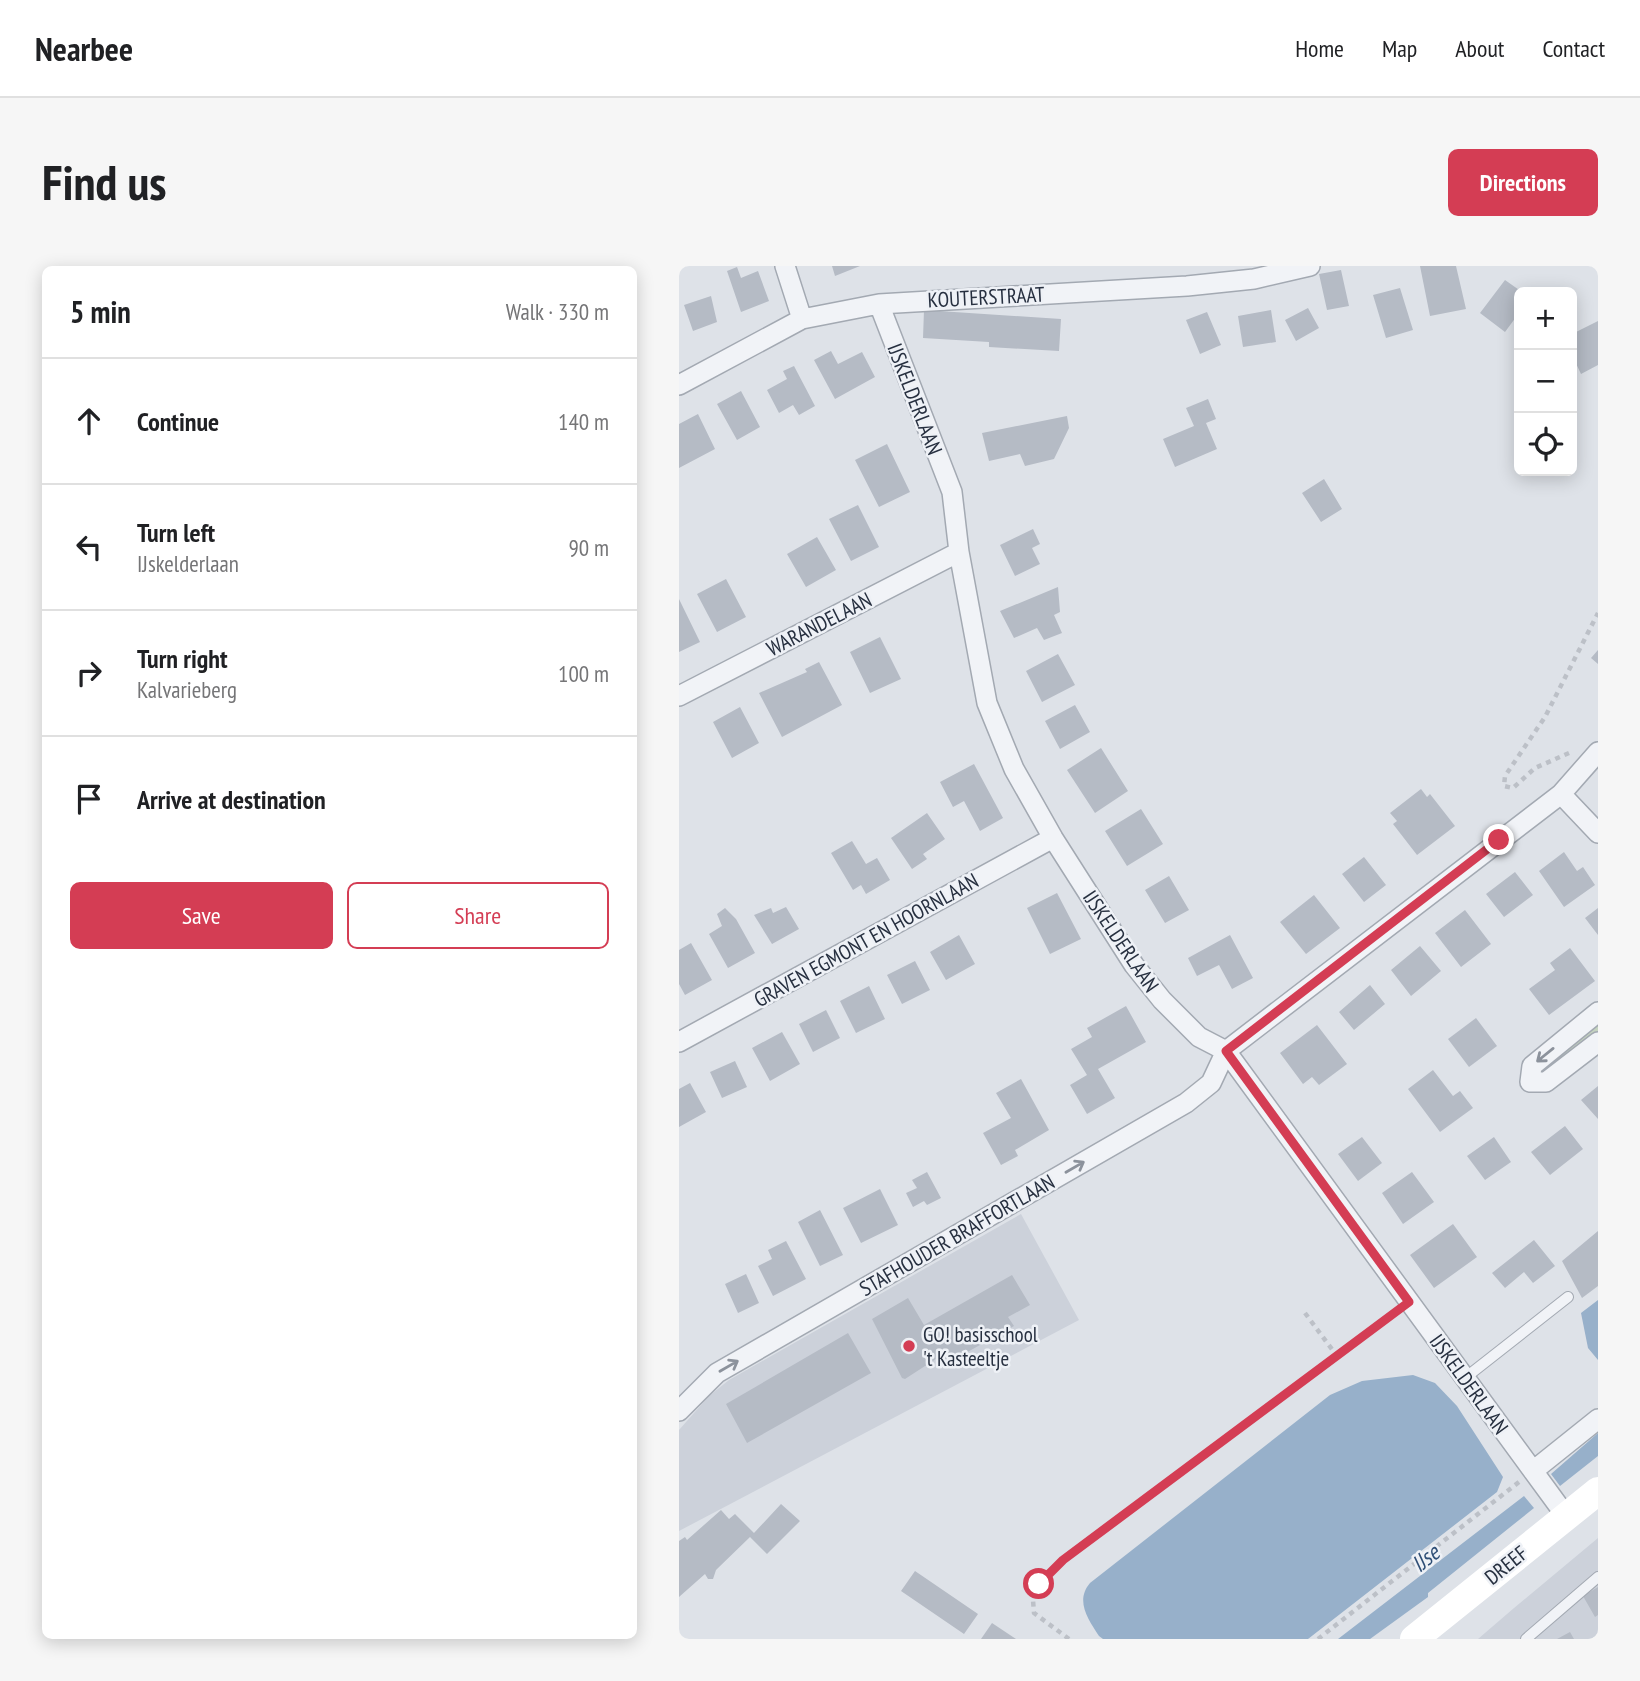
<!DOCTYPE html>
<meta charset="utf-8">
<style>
:root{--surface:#fff;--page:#f6f6f6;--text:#202124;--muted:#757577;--line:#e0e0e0;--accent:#d43d54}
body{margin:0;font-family:"PT Sans Narrow",sans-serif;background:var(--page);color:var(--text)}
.controls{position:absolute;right:21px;top:21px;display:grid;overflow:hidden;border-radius:10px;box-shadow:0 4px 18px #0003}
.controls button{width:63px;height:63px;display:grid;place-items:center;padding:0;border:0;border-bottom:2px solid var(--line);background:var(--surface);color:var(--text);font:35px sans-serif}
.stop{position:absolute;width:21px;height:21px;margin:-16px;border:5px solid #d43d54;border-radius:50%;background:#fff}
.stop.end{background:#d43d54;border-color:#fff;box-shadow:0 2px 7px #0008}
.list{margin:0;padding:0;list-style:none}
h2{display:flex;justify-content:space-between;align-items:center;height:91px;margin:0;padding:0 28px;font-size:30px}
h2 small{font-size:23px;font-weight:400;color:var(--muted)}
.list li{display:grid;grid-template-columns:46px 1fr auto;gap:21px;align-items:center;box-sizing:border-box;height:126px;padding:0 28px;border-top:2px solid var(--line)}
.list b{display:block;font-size:26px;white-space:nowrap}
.list p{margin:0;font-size:23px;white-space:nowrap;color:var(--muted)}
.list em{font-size:23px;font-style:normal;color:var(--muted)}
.actions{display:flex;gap:14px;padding:21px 28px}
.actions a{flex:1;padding:16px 0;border:2px solid var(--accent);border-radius:10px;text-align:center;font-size:24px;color:var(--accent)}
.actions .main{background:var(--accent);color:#fff}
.icon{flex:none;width:38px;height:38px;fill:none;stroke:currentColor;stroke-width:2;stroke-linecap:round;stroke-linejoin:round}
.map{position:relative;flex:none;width:919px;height:1373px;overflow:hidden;border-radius:10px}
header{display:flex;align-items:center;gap:42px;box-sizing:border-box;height:98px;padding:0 35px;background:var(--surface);border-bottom:2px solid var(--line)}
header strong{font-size:33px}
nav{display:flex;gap:38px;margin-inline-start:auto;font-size:24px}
.intro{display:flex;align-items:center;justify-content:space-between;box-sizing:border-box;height:168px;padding:0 42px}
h1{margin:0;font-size:49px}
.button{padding:18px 32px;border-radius:10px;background:var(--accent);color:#fff;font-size:24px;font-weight:700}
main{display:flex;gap:42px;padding:0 42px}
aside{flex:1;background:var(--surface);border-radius:10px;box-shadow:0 4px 18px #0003}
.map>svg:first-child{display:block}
.built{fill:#ccd1da}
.green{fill:#c4d3bf}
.water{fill:#97b0ca}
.building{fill:#b5bbc5}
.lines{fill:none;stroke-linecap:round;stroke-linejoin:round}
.lane-casing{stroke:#a3a9b2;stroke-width:12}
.street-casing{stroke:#a3a9b2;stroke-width:22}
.path{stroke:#bcc0c7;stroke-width:4.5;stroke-dasharray:5 5;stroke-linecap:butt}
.lane{stroke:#f1f3f7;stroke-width:10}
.street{stroke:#f1f3f7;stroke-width:19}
.secondary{stroke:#fff;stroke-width:28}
.oneway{stroke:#8c929c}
.route{stroke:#d43d54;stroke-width:9}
.poi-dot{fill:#d43d54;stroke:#eef1f6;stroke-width:2.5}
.labels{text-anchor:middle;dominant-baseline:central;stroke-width:5;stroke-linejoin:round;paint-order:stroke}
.street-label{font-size:21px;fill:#273040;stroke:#eef1f6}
.poi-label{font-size:21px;fill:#273040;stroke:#eef1f6;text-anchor:start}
.water-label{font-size:23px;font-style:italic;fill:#2f4f76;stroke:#eef1f6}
</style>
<header>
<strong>Nearbee</strong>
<nav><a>Home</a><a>Map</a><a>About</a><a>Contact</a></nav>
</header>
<div class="intro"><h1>Find us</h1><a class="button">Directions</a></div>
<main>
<aside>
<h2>5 min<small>Walk · 330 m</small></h2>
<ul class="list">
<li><svg class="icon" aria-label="ahead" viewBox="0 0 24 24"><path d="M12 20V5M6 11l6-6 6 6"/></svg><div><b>Continue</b></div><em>140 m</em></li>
<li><svg class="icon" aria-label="left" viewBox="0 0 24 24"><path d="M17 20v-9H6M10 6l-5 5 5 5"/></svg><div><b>Turn left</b><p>IJskelderlaan</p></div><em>90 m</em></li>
<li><svg class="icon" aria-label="right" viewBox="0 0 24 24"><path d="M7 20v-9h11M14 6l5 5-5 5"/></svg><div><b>Turn right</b><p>Kalvarieberg</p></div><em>100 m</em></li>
<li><svg class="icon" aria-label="arrive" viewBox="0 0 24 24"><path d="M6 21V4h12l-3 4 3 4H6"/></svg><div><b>Arrive at destination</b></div></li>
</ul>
<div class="actions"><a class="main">Save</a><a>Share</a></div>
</aside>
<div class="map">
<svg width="919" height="1373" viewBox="0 0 919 1373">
<rect width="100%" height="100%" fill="#dee2e8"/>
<path class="built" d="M 342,948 L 400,1054 L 0,1265 L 0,1164 L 30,1130 L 50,1114 Z
M 919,1272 L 919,1373 L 799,1373 L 835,1342 Z"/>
<path class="green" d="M 919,755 L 919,768 L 870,803 L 867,800 Z"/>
<path class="water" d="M 919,1034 L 919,1094 L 909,1082 L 902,1047 Z
M 734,1109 L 756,1117 L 778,1140 L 824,1211 L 818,1226 L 629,1373 L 424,1373 L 420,1370 C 409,1353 396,1335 411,1317 L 651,1129 L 683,1115 Z
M 919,1167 L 919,1190 L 881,1220 L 872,1208 Z
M 845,1230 L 855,1242 L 749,1327 L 749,1331 L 691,1373 L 659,1373 Z"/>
<path class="building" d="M 153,0 L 181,0 L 156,10 Z
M 741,0 L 777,0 L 787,43 L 751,50 Z
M 58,1 L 62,12 L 79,5 L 90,35 L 62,46 L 48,5 Z
M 662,4 L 670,40 L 648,44 L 640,8 Z
M 826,14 L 843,26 L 840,26 L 840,47 L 826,66 L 801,47 Z
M 721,22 L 734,64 L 707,72 L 694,29 Z
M 32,30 L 38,56 L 14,65 L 5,39 Z
M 629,42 L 640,62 L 617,75 L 606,54 Z
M 245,44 L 382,53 L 380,85 L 310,81 L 310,76 L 244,72 Z
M 592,44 L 597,76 L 564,81 L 559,50 Z
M 528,46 L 542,79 L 521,88 L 507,54 Z
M 919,55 L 919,99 L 902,108 L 893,89 L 893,68 Z
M 152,85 L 159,98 L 183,86 L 196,111 L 156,133 L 135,94 Z
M 115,100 L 136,140 L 120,149 L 114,139 L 100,147 L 88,124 L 108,113 L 104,105 Z
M 62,125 L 81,161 L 58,174 L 38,138 Z
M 529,133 L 537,153 L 527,157 L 538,183 L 496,201 L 484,173 L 515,160 L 507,142 Z
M 19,148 L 36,183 L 0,202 L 0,158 Z
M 388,150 L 390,162 L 375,193 L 346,200 L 341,188 L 310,195 L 303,167 Z
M 208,178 L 231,226 L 200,241 L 176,194 Z
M 645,213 L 663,243 L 642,256 L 623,227 Z
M 179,239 L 200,281 L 172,295 L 150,253 Z
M 354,263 L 361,278 L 353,282 L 361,298 L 336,310 L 321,279 Z
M 138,271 L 157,304 L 127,321 L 108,288 Z
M 47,313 L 67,351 L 38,366 L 18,328 Z
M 379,321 L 381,346 L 375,349 L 383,367 L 365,374 L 358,362 L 335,372 L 321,345 Z
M 0,333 L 21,376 L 0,386 Z
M 201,371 L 222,413 L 191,427 L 171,386 Z
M 919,384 L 919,398 L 912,392 Z
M 379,388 L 396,419 L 363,436 L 347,405 Z
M 140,396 L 163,439 L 103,471 L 80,427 L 128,406 L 126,403 Z
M 396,439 L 411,466 L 381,483 L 366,455 Z
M 61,441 L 80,477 L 53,492 L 34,456 Z
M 422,482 L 449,525 L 416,547 L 388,504 Z
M 295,498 L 324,552 L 301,565 L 285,535 L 274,541 L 261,516 Z
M 742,523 L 748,531 L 751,528 L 776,560 L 738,589 L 714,558 L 718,555 L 711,547 Z
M 462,543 L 484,578 L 448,600 L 426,565 Z
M 248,547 L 266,573 L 244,588 L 248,593 L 233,603 L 212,572 Z
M 173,575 L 187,598 L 198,592 L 211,614 L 187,628 L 182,619 L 174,624 L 152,587 Z
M 885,586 L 898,605 L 904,601 L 916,619 L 885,641 L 860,605 Z
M 685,591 L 707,619 L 685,636 L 663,608 Z
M 836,606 L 854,629 L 825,651 L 807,628 Z
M 490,610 L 510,644 L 486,657 L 466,624 Z
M 378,627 L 402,673 L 371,688 L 348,642 Z
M 635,629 L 661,662 L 627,688 L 601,656 Z
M 107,641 L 120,663 L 93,678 L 75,649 L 92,642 L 94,647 Z
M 46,642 L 57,653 L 76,687 L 49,702 L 30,668 L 43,660 L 38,648 Z
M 919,642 L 919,669 L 906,652 Z
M 786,644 L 812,678 L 782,701 L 756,667 Z
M 280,669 L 296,698 L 267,714 L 251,686 Z
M 551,669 L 574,712 L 553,723 L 540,699 L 518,710 L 509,692 Z
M 12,677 L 33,714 L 6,729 L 0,718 L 0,684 Z
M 741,680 L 762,705 L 732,730 L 712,704 Z
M 891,682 L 916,715 L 870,749 L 850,723 L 876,704 L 871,697 Z
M 236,695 L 251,724 L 223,738 L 208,709 Z
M 691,719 L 706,738 L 675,764 L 660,746 Z
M 190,720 L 206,753 L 177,767 L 161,735 Z
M 447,740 L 467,776 L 419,803 L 436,832 L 408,848 L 391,819 L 408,809 L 392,783 L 413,771 L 408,762 Z
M 147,744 L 161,772 L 134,786 L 120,758 Z
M 797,752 L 818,780 L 790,801 L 769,773 Z
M 638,759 L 668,798 L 640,819 L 633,811 L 624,818 L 601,787 Z
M 103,766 L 121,798 L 91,815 L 73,782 Z
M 56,795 L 68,821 L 43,832 L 31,806 Z
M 754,804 L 774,830 L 781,825 L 794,842 L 761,866 L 729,823 Z
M 342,813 L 370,864 L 336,884 L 339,890 L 322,899 L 304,867 L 332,852 L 317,827 Z
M 11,817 L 27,846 L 0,861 L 0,823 Z
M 919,820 L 919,853 L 902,834 Z
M 886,860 L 904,883 L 871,909 L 852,886 Z
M 683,871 L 703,897 L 679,915 L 659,888 Z
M 815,871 L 832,896 L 806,914 L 788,890 Z
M 248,906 L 262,932 L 248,939 L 245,935 L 234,941 L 227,927 L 238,922 L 233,914 Z
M 733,906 L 755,936 L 724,958 L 703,927 Z
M 201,923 L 219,959 L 182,977 L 164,942 Z
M 141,944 L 164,989 L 141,1000 L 119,956 Z
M 774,958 L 798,991 L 755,1022 L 731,989 Z
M 919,965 L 919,1020 L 903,1032 L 883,995 Z
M 855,974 L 876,1000 L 854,1017 L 845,1006 L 826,1022 L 813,1007 Z
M 107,975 L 127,1013 L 94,1030 L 79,1000 L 93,993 L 89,984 Z
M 67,1008 L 80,1037 L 59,1047 L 46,1018 Z
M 333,1009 L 351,1039 L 329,1051 L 335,1060 L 267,1098 L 263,1089 L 226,1113 L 223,1112 L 193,1053 L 229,1032 L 245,1059 Z
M 169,1067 L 192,1107 L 68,1177 L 47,1138 Z
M 102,1238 L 121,1255 L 88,1288 L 71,1271 L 37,1304 L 34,1313 L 29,1313 L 26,1308 L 0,1331 L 0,1275 L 6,1271 L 8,1274 L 42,1244 L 50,1253 L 56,1248 L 75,1267 Z
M 236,1305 L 299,1348 L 285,1368 L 222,1325 Z
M 919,1321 L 919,1349 L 916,1351 L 904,1330 Z
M 313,1357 L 337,1373 L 302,1373 Z
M 891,1366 L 895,1373 L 878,1373 Z"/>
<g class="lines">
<g class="lane-casing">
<path id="lane" d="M 786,1112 L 889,1031
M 847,1373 L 919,1311"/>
</g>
<g class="street-casing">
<path id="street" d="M 106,0 L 123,53
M 200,38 L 273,226 L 280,286 L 308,437 L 335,503 L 374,572 L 455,699 L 483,734 L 520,771 L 547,785 L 887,1250
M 0,119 L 123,53 L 200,38 L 508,20 L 575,13 L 631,0
M 0,430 L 280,286
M 882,528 L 919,567
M 919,746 L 853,800 L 851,816 L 867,816 L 919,776
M 0,776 L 374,572
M 0,1145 L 38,1107 L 507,837 L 532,817 L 547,785 L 882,528 L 919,486
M 854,1205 L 919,1153"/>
</g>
<path class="path" d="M 890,487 L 856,502 L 834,522 L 825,520 L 826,510 L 866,451 L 919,347
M 626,1047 L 658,1090
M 390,1373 L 355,1347 L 354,1334 L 365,1310 L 714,1048
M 639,1373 L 840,1216"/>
<use href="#lane" class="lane"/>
<use href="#street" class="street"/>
<path class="secondary" d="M 735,1373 L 919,1225"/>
</g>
<defs><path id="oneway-shaft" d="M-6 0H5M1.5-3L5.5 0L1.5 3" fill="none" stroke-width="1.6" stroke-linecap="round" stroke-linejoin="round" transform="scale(1.75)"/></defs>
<g class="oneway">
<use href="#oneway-shaft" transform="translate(866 789) rotate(141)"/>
<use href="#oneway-shaft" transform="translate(396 901) rotate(-30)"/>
<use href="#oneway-shaft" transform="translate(50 1100) rotate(-30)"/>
</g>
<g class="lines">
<path class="route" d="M 360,1318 L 384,1294 L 730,1036 L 547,785 L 820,574"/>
</g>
<circle class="poi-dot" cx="230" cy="1080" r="7"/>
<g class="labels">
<g class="street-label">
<text transform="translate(307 31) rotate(-3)">KOUTERSTRAAT</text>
<text transform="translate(236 133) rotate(69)">IJSKELDERLAAN</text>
<text transform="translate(140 358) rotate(-27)">WARANDELAAN</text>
<text transform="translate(187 674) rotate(-29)">GRAVEN EGMONT EN HOORNLAAN</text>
<text transform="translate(442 675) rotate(56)">IJSKELDERLAAN</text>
<text transform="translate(278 969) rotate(-30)">STAFHOUDER BRAFFORTLAAN</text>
<text transform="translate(790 1118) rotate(54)">IJSKELDERLAAN</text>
<text transform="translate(827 1299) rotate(-39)">DREEF</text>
</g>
<g class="poi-label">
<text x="244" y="1068">GO! basisschool<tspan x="244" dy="24">'t Kasteeltje</tspan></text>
</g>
<g class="water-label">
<text transform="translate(746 1292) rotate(-39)">IJse</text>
</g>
</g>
</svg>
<div class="controls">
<button>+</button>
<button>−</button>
<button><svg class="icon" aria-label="locate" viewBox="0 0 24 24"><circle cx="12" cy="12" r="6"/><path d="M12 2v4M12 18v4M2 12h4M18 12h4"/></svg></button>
</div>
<div class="stop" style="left:360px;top:1318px"></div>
<div class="stop end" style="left:820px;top:574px"></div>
</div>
</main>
